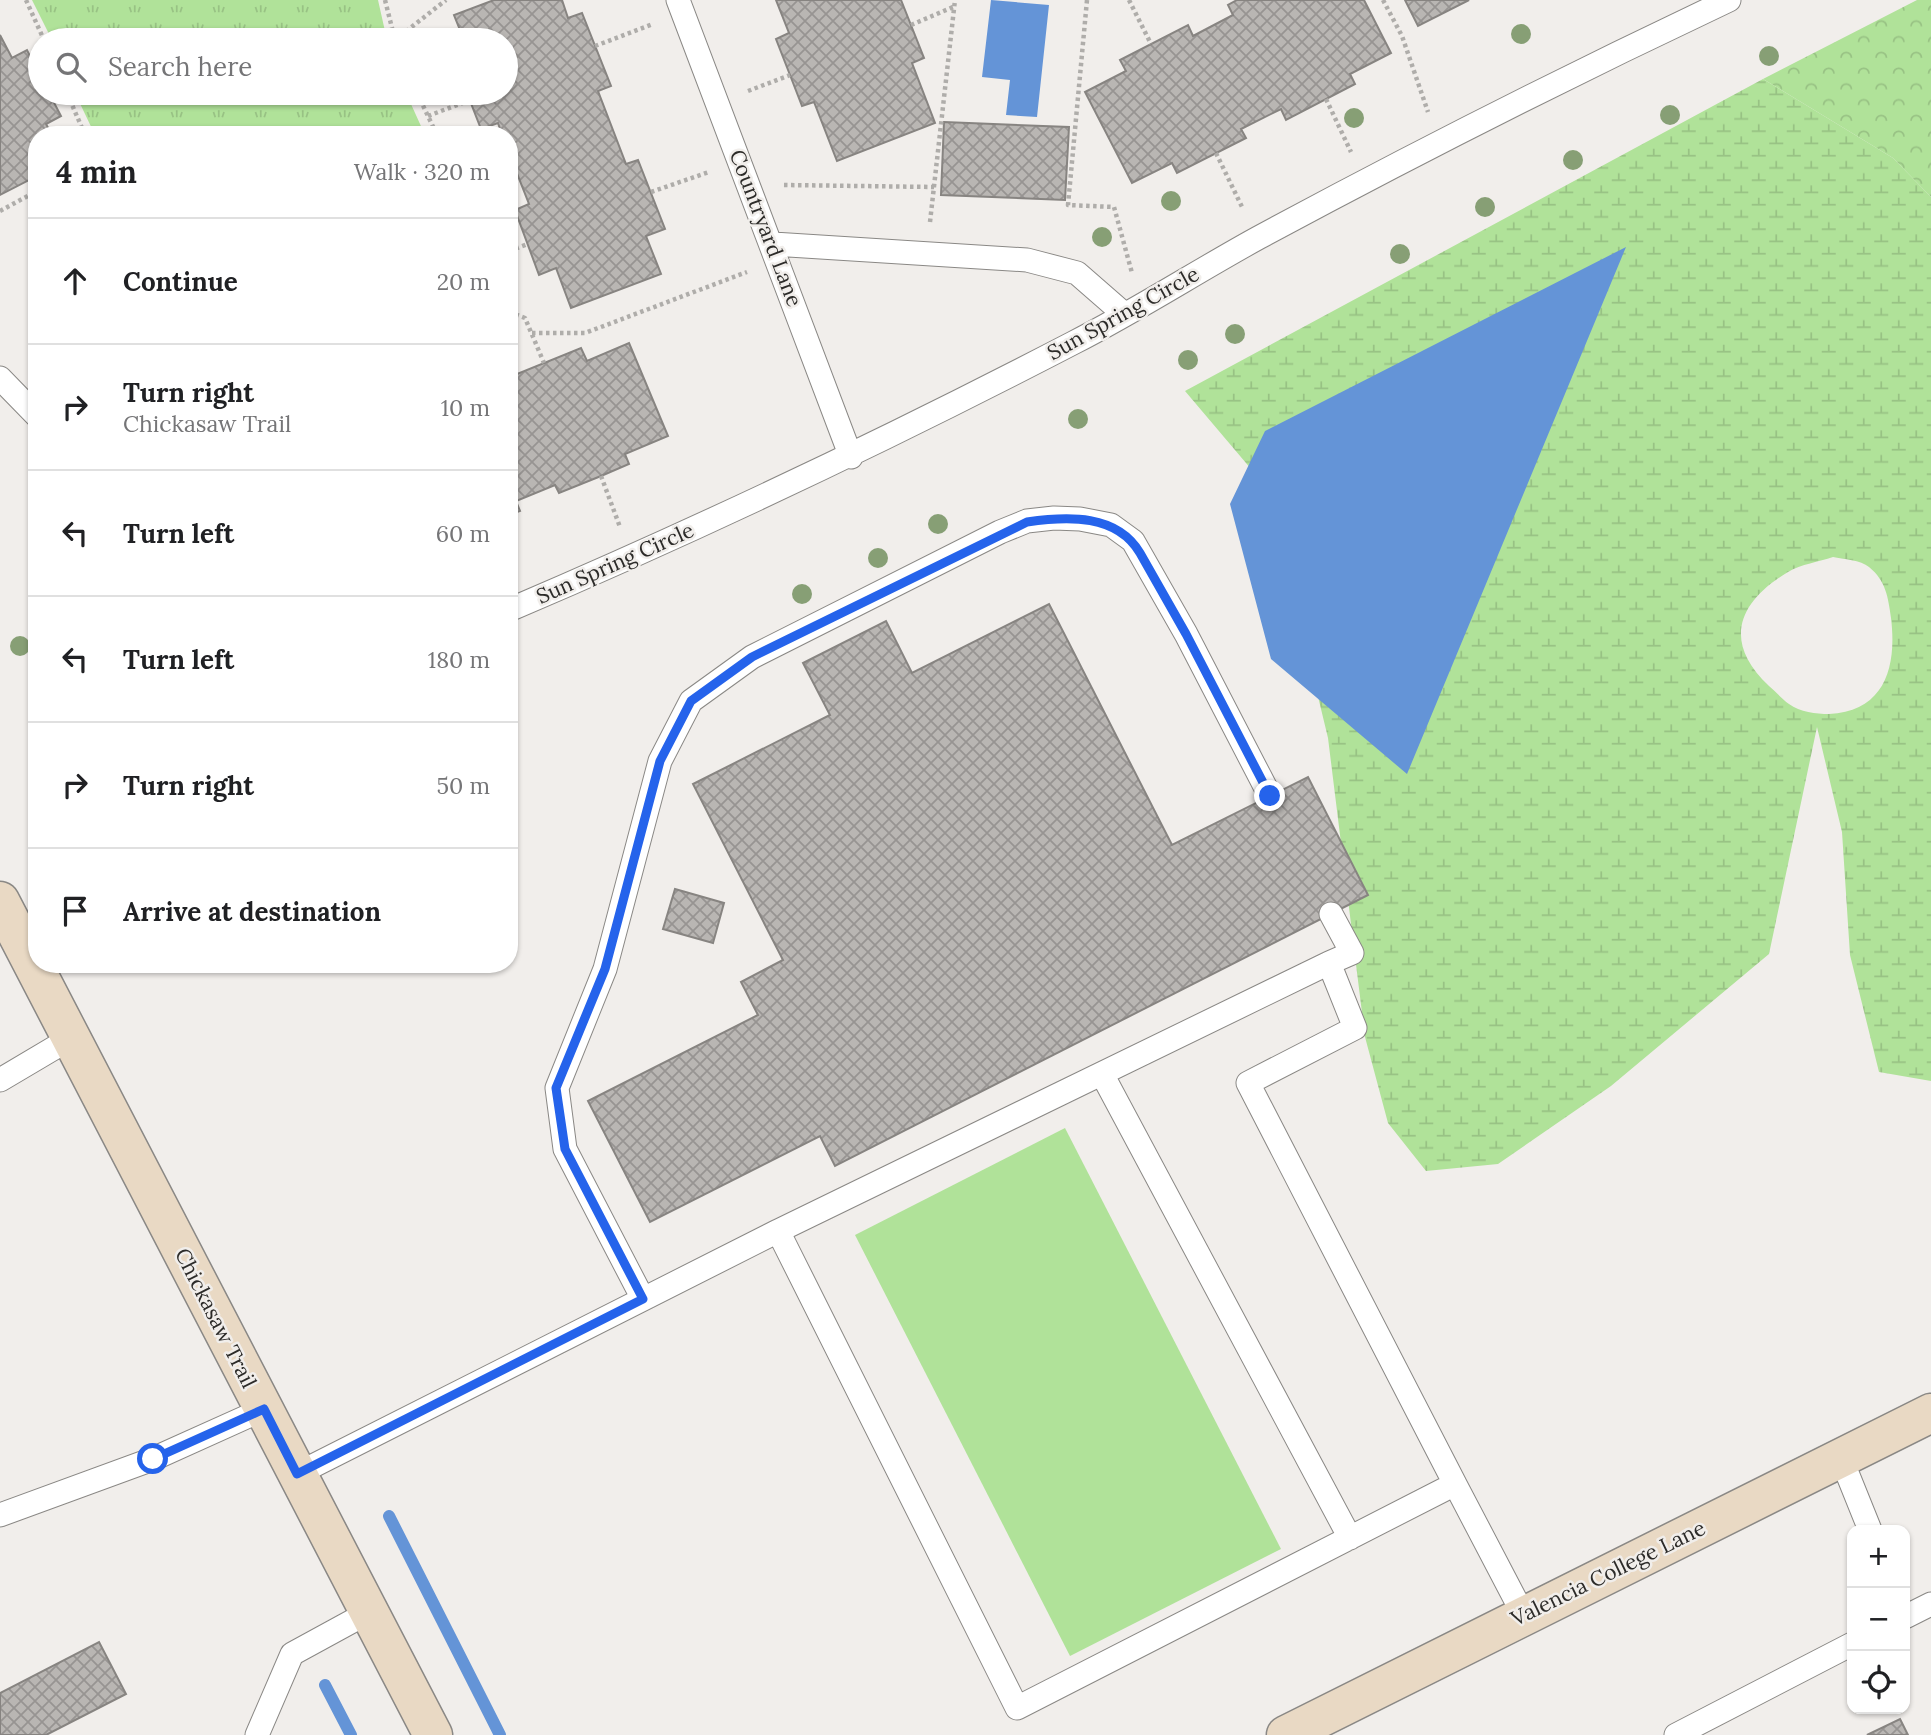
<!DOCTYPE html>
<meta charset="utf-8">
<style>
:root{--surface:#fff;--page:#f6f6f6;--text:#202124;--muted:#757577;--line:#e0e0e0}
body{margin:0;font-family:Lora,serif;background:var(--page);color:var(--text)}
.controls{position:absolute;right:21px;bottom:21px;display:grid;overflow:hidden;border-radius:14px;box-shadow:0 2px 5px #0004}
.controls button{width:63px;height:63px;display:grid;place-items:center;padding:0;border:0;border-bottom:2px solid var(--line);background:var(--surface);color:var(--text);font:35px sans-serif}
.stop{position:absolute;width:21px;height:21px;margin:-16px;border:5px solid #2563eb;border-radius:50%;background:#fff}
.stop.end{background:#2563eb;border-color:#fff;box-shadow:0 2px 7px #0008}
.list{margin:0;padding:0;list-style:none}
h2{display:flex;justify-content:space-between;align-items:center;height:91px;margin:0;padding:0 28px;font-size:30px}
h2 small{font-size:23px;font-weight:400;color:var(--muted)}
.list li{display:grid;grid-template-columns:46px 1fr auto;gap:21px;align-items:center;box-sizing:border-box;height:126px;padding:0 28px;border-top:2px solid var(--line)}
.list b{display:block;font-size:26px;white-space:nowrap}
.list p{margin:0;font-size:23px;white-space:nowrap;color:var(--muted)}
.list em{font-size:23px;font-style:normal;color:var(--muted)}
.icon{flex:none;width:38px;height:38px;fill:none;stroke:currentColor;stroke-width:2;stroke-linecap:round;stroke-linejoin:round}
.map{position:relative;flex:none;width:1931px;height:1735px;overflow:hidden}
.search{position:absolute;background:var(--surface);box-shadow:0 2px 5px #0004;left:28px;top:28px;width:490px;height:77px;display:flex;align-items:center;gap:18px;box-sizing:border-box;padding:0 24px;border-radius:38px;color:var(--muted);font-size:26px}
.panel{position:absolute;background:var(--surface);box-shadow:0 2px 5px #0004;left:28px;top:126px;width:490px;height:847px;border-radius:28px}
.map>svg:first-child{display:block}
.grass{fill:url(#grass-tufts)}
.forest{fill:url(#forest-crowns)}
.wetland{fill:url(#wetland-marsh);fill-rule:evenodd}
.pitch{fill:#b0e299}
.water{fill:#6494d7}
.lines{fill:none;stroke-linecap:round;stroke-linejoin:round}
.stream{stroke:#6494d7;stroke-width:12}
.building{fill:url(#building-cross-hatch);stroke:#878481;stroke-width:2}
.lane-casing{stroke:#8a8885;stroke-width:25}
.secondary-casing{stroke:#8a8885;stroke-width:41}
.path{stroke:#afadaa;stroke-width:4.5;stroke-dasharray:3.5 3.5;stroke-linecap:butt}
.lane{stroke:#fff;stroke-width:23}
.secondary{stroke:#e9d9c4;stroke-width:38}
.tree{fill:#879f75}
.route{stroke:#2563eb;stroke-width:9}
.labels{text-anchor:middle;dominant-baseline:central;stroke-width:5;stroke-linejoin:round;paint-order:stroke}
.street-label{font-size:21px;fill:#2c2b29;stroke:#f1eeeb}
</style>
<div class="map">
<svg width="1931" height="1735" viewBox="0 0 1931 1735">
<defs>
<pattern id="grass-tufts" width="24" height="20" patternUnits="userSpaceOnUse" patternTransform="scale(1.75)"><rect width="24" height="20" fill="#b0e299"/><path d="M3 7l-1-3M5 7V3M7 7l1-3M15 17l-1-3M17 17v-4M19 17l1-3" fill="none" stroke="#98c284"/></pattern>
<pattern id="forest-crowns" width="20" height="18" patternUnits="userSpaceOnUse" patternTransform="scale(1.75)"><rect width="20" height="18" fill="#b0e299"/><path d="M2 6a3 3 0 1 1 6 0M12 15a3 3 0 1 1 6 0" fill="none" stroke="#98c284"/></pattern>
<pattern id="wetland-marsh" width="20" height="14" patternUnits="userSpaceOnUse" patternTransform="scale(1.75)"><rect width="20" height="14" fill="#b0e299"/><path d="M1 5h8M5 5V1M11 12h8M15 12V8" fill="none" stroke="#98c284"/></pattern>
<pattern id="building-cross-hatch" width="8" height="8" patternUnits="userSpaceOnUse" patternTransform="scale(1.75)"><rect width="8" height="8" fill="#b9b6b3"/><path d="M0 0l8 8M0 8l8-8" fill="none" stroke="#979492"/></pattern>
</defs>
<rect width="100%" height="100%" fill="#f1eeeb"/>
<path class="grass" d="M 32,0 L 378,0 L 387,40 L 52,40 Z
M 75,93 L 406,93 L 425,135 L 95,135 Z"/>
<path class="forest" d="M 1917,0 L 1931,0 L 1931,197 L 1893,158 L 1763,79 Z"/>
<path class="wetland" d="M 1763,79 L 1893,158 L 1931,197 L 1931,1081 L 1879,1072 L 1850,955 L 1842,832 L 1817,727 L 1769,954 L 1611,1086 L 1498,1164 L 1426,1171 L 1388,1123 L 1365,1037 L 1328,738 L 1268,489 L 1185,391 ZM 1833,557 C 1843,559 1861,560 1869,567 C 1886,581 1888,597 1891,618 C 1897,667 1885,711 1829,714 C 1816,714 1800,712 1789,704 C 1782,699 1776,692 1769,686 C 1722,642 1738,602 1788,572 C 1801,564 1819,562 1833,557 Z"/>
<path class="pitch" d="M 1065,1128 L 1281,1549 L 1070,1656 L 855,1235 Z"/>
<path class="water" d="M 991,0 L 1049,5 L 1037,117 L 1006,115 L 1010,80 L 982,77 Z
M 1626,247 L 1407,774 L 1271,659 L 1230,504 L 1265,431 Z"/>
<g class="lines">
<path class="stream" d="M 389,1516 L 500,1735
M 325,1685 L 351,1735"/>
</g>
<path class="building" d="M 494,0 L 562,0 L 568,18 L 582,13 L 611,86 L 598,91 L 626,164 L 638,160 L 665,229 L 646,236 L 661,274 L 571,308 L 556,268 L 539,275 L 515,210 L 529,204 L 509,153 L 509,135 L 502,135 L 498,123 L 481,129 L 467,93 L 506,93 L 506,40 L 464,40 L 454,15 Z
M 776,0 L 901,0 L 924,58 L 912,63 L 935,123 L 837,161 L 814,102 L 802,106 L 790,75 L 776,39 L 789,33 Z
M 1237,0 L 1364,0 L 1391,53 L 1350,74 L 1355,84 L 1286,120 L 1281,109 L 1241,129 L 1246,138 L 1177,173 L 1172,163 L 1132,183 L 1085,92 L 1126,71 L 1120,60 L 1188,25 L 1193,36 L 1233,15 L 1228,5 Z
M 1405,0 L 1469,0 L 1418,26 Z
M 0,35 L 12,58 L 27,50 L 40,76 L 40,93 L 49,93 L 61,116 L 46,124 L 52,135 L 37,135 L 37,176 L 0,195 Z
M 944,122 L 1069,127 L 1065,200 L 941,195 Z
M 629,343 L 668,436 L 625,454 L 629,464 L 601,476 L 559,493 L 555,485 L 516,501 L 520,511 L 509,515 L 509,388 L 516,385 L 512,376 L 581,348 L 587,361 Z
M 1049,604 L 1172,845 L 1308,777 L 1368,895 L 835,1166 L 820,1136 L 650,1222 L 588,1101 L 758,1015 L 741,982 L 783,960 L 693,784 L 830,715 L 803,663 L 886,621 L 912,673 Z
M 675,889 L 724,903 L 713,943 L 663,929 Z
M 99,1642 L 126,1694 L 46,1735 L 0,1735 L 0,1693 Z
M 1900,1719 L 1908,1735 L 1867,1735 Z"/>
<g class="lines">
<g class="lane-casing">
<path id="lane" d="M 678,0 L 851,457
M 773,244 L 1027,260 L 1077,273 L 1124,314
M 0,378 L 37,416
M 509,610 C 701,528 888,439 1073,343 C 1136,311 1196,272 1258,238 C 1412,155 1570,75 1729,0
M 1329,963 L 1352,953 L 1331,914
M 1102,1074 L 1350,1538
M 0,1080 L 71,1038
M 778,1231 L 1329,963 L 1355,1028 L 1248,1083 L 1455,1484
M 643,1299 L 565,1149 L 557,1088 L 605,969 L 660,761 L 691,701 L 752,657 L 1000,532 L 1027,521 L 1054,518 L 1080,519 L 1111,525 L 1133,541 L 1186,634 L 1270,796
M 1841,1458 L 1870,1530
M 297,1474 L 778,1231 L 1017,1708 L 1455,1484 L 1523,1614
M 0,1515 L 153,1459 L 264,1409
M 1905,1617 L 1931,1604
M 257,1735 L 292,1654 L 369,1612
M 1676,1735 L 1852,1644"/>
</g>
<g class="secondary-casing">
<path id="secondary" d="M 0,901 L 433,1735
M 1286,1735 L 1931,1413"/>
</g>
<path class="path" d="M 26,0 L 44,40
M 385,0 L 395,40
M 1087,0 L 1068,205 L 1114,207 L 1132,273
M 1129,0 L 1151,44
M 1383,0 L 1402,36 L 1428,112
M 911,25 L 953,7
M 395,40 L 446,0
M 595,46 L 653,24
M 748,91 L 790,75
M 67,93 L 85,135
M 417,93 L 437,135
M 1326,99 L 1351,152
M 428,116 L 470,100
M 1216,153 L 1243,209
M 784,185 L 934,187
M 651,192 L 709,172
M 0,211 L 37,191
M 930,222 L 955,0
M 509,251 L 528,244
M 509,312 L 525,318 L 544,363
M 532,333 L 585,333 L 747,272
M 601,476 L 620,527"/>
<use href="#lane" class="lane"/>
<use href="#secondary" class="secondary"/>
</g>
<g class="tree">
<circle cx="1521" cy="34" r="10"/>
<circle cx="1769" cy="56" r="10"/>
<circle cx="1670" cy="115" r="10"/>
<circle cx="1354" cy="118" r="10"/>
<circle cx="1573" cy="160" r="10"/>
<circle cx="1171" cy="201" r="10"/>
<circle cx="1485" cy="207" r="10"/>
<circle cx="1102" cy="237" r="10"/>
<circle cx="1400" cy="254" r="10"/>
<circle cx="1235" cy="334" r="10"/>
<circle cx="1188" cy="360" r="10"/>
<circle cx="1078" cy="419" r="10"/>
<circle cx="938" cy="524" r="10"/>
<circle cx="878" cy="558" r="10"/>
<circle cx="802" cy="594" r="10"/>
<circle cx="20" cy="646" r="10"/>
</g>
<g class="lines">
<path class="route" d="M 153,1459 L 264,1409 L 297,1474 L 643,1299 L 565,1149 L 556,1088 L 605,969 L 660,761 L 691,701 L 752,657 L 1027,522 C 1068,516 1117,514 1140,553 L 1186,634 L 1270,796"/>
</g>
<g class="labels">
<g class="street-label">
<text transform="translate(766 228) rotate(69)">Countryard Lane</text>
<text transform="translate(1123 313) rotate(-29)">Sun Spring Circle</text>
<text transform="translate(615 563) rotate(-24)">Sun Spring Circle</text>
<text transform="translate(216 1318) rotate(63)">Chickasaw Trail</text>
<text transform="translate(1608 1573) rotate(-26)">Valencia College Lane</text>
</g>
</g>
</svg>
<div class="controls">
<button>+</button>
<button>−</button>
<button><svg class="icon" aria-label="locate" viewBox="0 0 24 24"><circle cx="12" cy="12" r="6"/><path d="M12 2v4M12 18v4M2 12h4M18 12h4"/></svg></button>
</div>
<div class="stop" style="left:153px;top:1459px"></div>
<div class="stop end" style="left:1270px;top:796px"></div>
<div class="search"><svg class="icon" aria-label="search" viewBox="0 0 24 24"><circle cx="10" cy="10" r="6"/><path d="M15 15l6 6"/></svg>Search here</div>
<section class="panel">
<h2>4 min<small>Walk · 320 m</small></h2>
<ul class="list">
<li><svg class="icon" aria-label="ahead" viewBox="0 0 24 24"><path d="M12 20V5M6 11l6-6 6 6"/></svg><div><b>Continue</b></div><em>20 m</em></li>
<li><svg class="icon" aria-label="right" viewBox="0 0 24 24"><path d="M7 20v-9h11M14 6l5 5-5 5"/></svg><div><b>Turn right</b><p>Chickasaw Trail</p></div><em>10 m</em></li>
<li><svg class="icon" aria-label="left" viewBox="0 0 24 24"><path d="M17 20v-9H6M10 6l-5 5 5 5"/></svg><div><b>Turn left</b></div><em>60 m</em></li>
<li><svg class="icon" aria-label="left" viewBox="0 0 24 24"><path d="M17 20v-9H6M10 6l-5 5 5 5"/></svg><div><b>Turn left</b></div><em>180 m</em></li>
<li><svg class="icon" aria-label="right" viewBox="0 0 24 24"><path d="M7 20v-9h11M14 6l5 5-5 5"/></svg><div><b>Turn right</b></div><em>50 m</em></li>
<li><svg class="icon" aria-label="arrive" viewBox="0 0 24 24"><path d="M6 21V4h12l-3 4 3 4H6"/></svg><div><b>Arrive at destination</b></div></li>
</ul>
</section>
</div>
